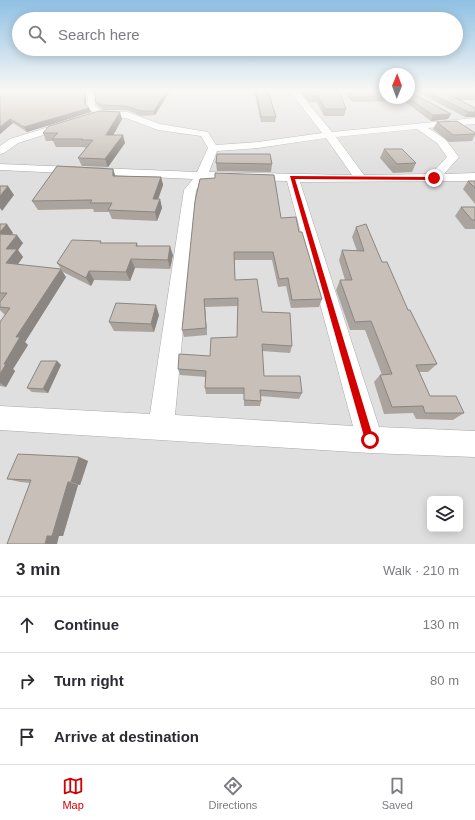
<!DOCTYPE html>
<meta charset="utf-8">
<style>
:root{--surface:#fff;--page:#f2f2f3;--text:#2b2b33;--muted:#7c7c81;--line:#e1e1e2;--accent:#d40000}
body{margin:0;font-family:Helvetica,sans-serif;background:var(--page);color:var(--text)}
.controls{position:absolute;right:12px;bottom:12px;display:grid;overflow:hidden;border-radius:6px;box-shadow:0 2px 10px #0003}
.controls button{width:36px;height:36px;display:grid;place-items:center;padding:0;border:0;border-bottom:1px solid var(--line);background:var(--surface);color:var(--text);font:20px sans-serif}
.compass{position:absolute;left:379px;top:68px;width:36px;height:36px;border-radius:50%;background:var(--surface);box-shadow:0 2px 10px #0003;rotate:1deg}
.stop{position:absolute;width:12px;height:12px;margin:-9px;border:3px solid #d40000;border-radius:50%;background:#fff}
.stop.end{background:#d40000;border-color:#fff;box-shadow:0 1px 4px #0008}
.list{margin:0;padding:0;list-style:none}
h2{display:flex;justify-content:space-between;align-items:center;height:52px;margin:0;padding:0 16px;font-size:17px}
h2 small{font-size:13px;font-weight:400;color:var(--muted)}
.list li{display:grid;grid-template-columns:26px 1fr auto;gap:12px;align-items:center;box-sizing:border-box;height:56px;padding:0 16px;border-top:1px solid var(--line)}
.list b{display:block;font-size:15px;white-space:nowrap}
.list em{font-size:13px;font-style:normal;color:var(--muted)}
.icon{flex:none;width:22px;height:22px;fill:none;stroke:currentColor;stroke-width:2;stroke-linecap:round;stroke-linejoin:round}
.map{position:relative;flex:none;width:475px;height:544px;overflow:hidden}
.search{position:absolute;background:var(--surface);box-shadow:0 2px 10px #0003;left:12px;right:12px;top:12px;height:44px;display:flex;align-items:center;gap:10px;box-sizing:border-box;padding:0 14px;border-radius:22px;color:var(--muted);font-size:15px}
.sheet{height:220px;background:var(--surface)}
nav{display:flex;justify-content:space-around;align-items:center;box-sizing:border-box;height:56px;border-top:1px solid var(--line);background:var(--surface);font-size:11px;color:var(--muted)}
nav a{display:grid;justify-items:center;gap:2px}
nav .on{color:var(--accent)}
.map>svg:first-child{display:block}
.residential{fill:#e0dfdf;fill-rule:evenodd}
.lines{fill:none;stroke-linecap:round;stroke-linejoin:round}
.minor-casing{stroke:#a9a9a9;stroke-width:1}
.minor{fill:#fff;fill-rule:evenodd}
.wall{fill:#aba49e}
.shaded-wall{fill:#8b8681}
.building{fill:#c7bfb8;stroke:#8b8681}
.route{fill:#d40000}
</style>
<div class="map">
<svg width="475" height="544" viewBox="0 0 475 544">
<rect width="100%" height="100%" fill="#f2efe9"/>
<path class="residential" d="M 0,91 L 385,91 L 385,98 L 409,98 L 409,91 L 475,91 L 475,544 L 0,544 ZM 430,499 L 460,499 L 460,529 L 430,529 Z"/>
<g class="lines">
<g class="minor-casing">
<path id="minor" d="M 83,91 L 91,91 L 96,97 L 95,106 L 102,111 L 127,112 L 160,124 L 208,132 L 216,145 L 258,142 L 322,133 L 290,91 L 298,91 L 332,132 L 475,118 L 475,124 L 428,128 L 445,139 L 459,157 L 444,174 L 475,173 L 475,181 L 300,182 L 379,427 L 475,431 L 475,457 L 370,453 L 0,430 L 0,406 L 150,414 L 184,190 L 193,179 L 0,170 L 0,164 L 197,172 L 208,148 L 201,136 L 158,130 L 126,118 L 101,117 L 18,143 L 4,153 L 0,154 L 0,146 L 10,139 L 94,113 L 87,107 L 88,97 ZM 417,129 L 437,143 L 447,157 L 431,174 L 364,175 L 336,137 ZM 326,138 L 352,175 L 209,172 L 217,151 L 258,148 ZM 205,179 L 287,181 L 353,426 L 175,415 L 196,190 Z"/>
</g>
<use href="#minor" class="minor"/>
</g>
<path class="wall" d="M 0,91 L 86,97 L 86,104 L 89,108 L 91,112 L 27,132 L 13,123 L 0,134 Z
M 93,91 L 170,91 L 155,115 L 141,116 L 127,110 L 103,110 L 97,105 L 95,101 L 96,95 Z
M 254,91 L 268,91 L 276,117 L 275,122 L 261,122 Z
M 299,91 L 339,91 L 346,109 L 344,116 L 324,116 L 317,102 L 309,102 Z
M 341,91 L 385,91 L 385,98 L 409,98 L 410,92 L 451,114 L 448,119 L 431,121 L 404,101 L 353,102 Z
M 416,91 L 475,91 L 475,100 L 459,100 L 475,108 L 475,117 L 465,117 Z
M 122,119 L 113,135 L 125,143 L 108,167 L 82,166 L 78,158 L 86,148 L 85,148 L 84,147 L 56,147 L 53,141 L 46,141 L 43,133 Z
M 437,122 L 475,133 L 475,135 L 472,141 L 449,142 L 433,129 Z
M 384,149 L 416,163 L 412,172 L 393,173 L 380,158 Z
M 216,163 L 272,164 L 271,172 L 217,171 Z
M 115,176 L 161,177 L 163,185 L 158,199 L 160,199 L 162,208 L 157,221 L 112,219 L 109,212 L 94,212 L 93,209 L 38,210 L 32,201 Z
M 468,181 L 475,181 L 475,204 L 463,189 Z
M 195,201 L 281,218 L 299,232 L 322,299 L 319,307 L 291,308 L 286,286 L 278,287 L 272,260 L 235,260 L 235,280 L 262,312 L 292,346 L 290,353 L 262,351 L 264,376 L 302,393 L 299,399 L 260,396 L 261,401 L 260,406 L 244,406 L 244,394 L 206,394 L 205,388 L 206,377 L 180,375 L 178,369 L 210,356 L 237,337 L 238,306 L 205,307 L 207,335 L 184,337 L 182,330 Z
M 461,207 L 475,207 L 475,229 L 465,229 L 455,216 Z
M 0,224 L 13,233 L 12,234 L 23,243 L 18,250 L 23,257 L 18,264 L 66,277 L 25,342 L 28,345 L 13,369 L 15,371 L 6,387 L 0,386 L 0,322 L 5,315 L 0,310 L 0,302 L 1,301 L 0,301 Z
M 356,227 L 382,262 L 437,364 L 428,372 L 419,372 L 430,396 L 464,413 L 453,420 L 416,419 L 413,413 L 384,414 L 374,382 L 380,375 L 382,375 L 365,330 L 350,330 L 336,290 L 340,280 L 345,280 L 339,260 L 342,250 L 357,251 L 352,237 Z
M 101,241 L 101,243 L 137,243 L 138,246 L 173,255 L 170,269 L 135,268 L 130,281 L 94,280 L 91,286 L 63,272 L 57,263 Z
M 159,315 L 154,332 L 114,331 L 109,322 Z
M 57,361 L 61,365 L 48,393 L 32,392 L 27,388 Z
M 79,457 L 88,461 L 80,485 L 78,485 L 63,536 L 59,536 L 7,544 L 30,483 L 20,482 L 7,479 Z"/>
<path class="shaded-wall" d="M 167,91 L 170,91 L 155,115 L 154,111 Z
M 85,93 L 86,97 L 86,107 L 84,102 Z
M 89,108 L 91,112 L 27,132 L 24,127 Z
M 120,112 L 122,119 L 109,143 L 106,135 Z
M 468,112 L 475,112 L 475,117 L 465,117 Z
M 451,114 L 448,119 L 431,121 L 433,115 Z
M 10,119 L 13,123 L 0,134 L 0,127 Z
M 123,135 L 125,143 L 108,167 L 105,159 Z
M 113,169 L 116,178 L 113,176 Z
M 161,177 L 163,185 L 155,208 L 153,199 Z
M 8,186 L 14,195 L 2,211 L 0,208 L 0,196 Z
M 160,199 L 162,208 L 157,221 L 155,212 Z
M 7,224 L 13,233 L 4,243 L 0,237 L 0,232 Z
M 17,235 L 23,243 L 18,250 L 23,257 L 13,271 L 6,263 L 6,249 Z
M 170,246 L 173,255 L 170,269 L 168,260 Z
M 131,259 L 135,268 L 130,281 L 126,272 Z
M 61,269 L 66,277 L 25,342 L 28,345 L 13,369 L 15,371 L 6,387 L 0,383 L 0,374 L 4,364 L 16,337 Z
M 89,271 L 94,280 L 91,286 L 86,278 Z
M 204,299 L 205,307 L 207,335 L 206,328 Z
M 156,305 L 159,315 L 154,332 L 151,324 Z
M 57,361 L 61,365 L 48,393 L 43,389 Z
M 79,457 L 88,461 L 80,485 L 71,482 Z
M 68,482 L 78,485 L 63,536 L 52,536 Z
M 47,536 L 59,536 L 57,544 L 45,544 Z"/>
<path class="building" d="M 0,91 L 83,91 L 85,93 L 84,102 L 89,108 L 24,127 L 10,119 L 0,127 Z
M 95,91 L 167,91 L 154,111 L 140,111 L 126,106 L 101,105 L 95,101 L 96,93 Z
M 256,91 L 268,91 L 276,117 L 261,117 Z
M 306,91 L 339,91 L 346,109 L 325,109 L 318,96 L 310,96 Z
M 348,91 L 385,91 L 385,96 L 354,97 Z
M 409,91 L 410,91 L 410,92 L 451,114 L 433,115 L 408,98 L 409,98 Z
M 427,91 L 475,91 L 475,95 L 450,95 L 475,108 L 475,112 L 468,112 Z
M 99,111 L 120,112 L 106,135 L 123,135 L 105,159 L 78,158 L 93,140 L 82,140 L 83,139 L 52,139 L 58,133 L 43,133 L 49,126 Z
M 457,121 L 475,133 L 475,134 L 453,135 L 437,122 Z
M 384,149 L 402,149 L 416,163 L 397,164 Z
M 217,154 L 270,154 L 272,164 L 216,163 Z
M 57,166 L 113,169 L 113,176 L 161,177 L 153,199 L 160,199 L 155,212 L 108,210 L 112,203 L 90,203 L 92,200 L 32,201 Z
M 215,173 L 274,175 L 281,218 L 296,217 L 299,232 L 302,232 L 322,299 L 292,300 L 288,278 L 279,279 L 273,252 L 234,252 L 235,280 L 257,279 L 262,312 L 290,313 L 292,346 L 262,344 L 264,376 L 300,376 L 302,393 L 260,390 L 261,401 L 244,400 L 244,388 L 205,388 L 206,371 L 178,369 L 179,354 L 210,356 L 211,338 L 237,337 L 238,298 L 204,299 L 206,328 L 182,330 L 195,201 L 200,179 L 215,178 Z
M 468,181 L 475,181 L 475,188 Z
M 0,186 L 8,186 L 0,196 Z
M 461,207 L 475,207 L 475,220 L 472,220 Z
M 0,224 L 7,224 L 0,232 Z
M 366,224 L 382,262 L 387,262 L 408,310 L 410,310 L 437,364 L 416,365 L 430,396 L 456,396 L 464,413 L 425,413 L 423,406 L 392,407 L 380,375 L 392,374 L 371,321 L 355,322 L 340,280 L 352,280 L 342,250 L 364,251 L 356,227 Z
M 0,234 L 17,235 L 6,249 L 17,249 L 6,263 L 61,269 L 16,337 L 20,337 L 4,364 L 6,364 L 0,374 L 0,322 L 10,308 L 0,307 L 0,302 L 7,293 L 0,293 Z
M 72,240 L 101,241 L 100,243 L 137,243 L 136,246 L 170,246 L 168,260 L 131,259 L 126,272 L 89,271 L 86,278 L 57,263 Z
M 116,303 L 156,305 L 151,324 L 109,322 Z
M 41,361 L 57,361 L 43,389 L 27,388 Z
M 18,454 L 79,457 L 71,482 L 68,482 L 52,536 L 47,536 L 45,544 L 7,544 L 31,480 L 7,479 Z"/>
<linearGradient id="sky" x2="0" y2="1"><stop stop-color="#8fc0e4"/><stop offset="0.54" stop-color="#f9f8f5"/><stop offset="1" stop-color="#f9f8f5" stop-opacity="0"/></linearGradient>
<rect width="475" height="168" fill="url(#sky)"/>
<path class="route" d="M 290,176 L 434,177 L 436,178 L 434,180 L 295,179 L 374,440 L 373,444 L 370,445 L 366,444 L 365,440 Z"/>
</svg>
<div class="controls">
<button><svg class="icon" aria-label="layers" viewBox="0 0 24 24"><path d="M12 4l9 5-9 5-9-5zM3 14l9 5 9-5"/></svg></button>
</div>
<svg class="compass" viewBox="-18 -18 36 36"><path d="M0-13l5 13h-10z" fill="#e53935"/><path d="M0 13l5-13h-10z" fill="#7c7c81"/></svg>
<div class="stop" style="left:370px;top:440px"></div>
<div class="stop end" style="left:434px;top:178px"></div>
<div class="search"><svg class="icon" aria-label="search" viewBox="0 0 24 24"><circle cx="10" cy="10" r="6"/><path d="M15 15l6 6"/></svg>Search here</div>
</div>
<section class="sheet">
<h2>3 min<small>Walk · 210 m</small></h2>
<ul class="list">
<li><svg class="icon" aria-label="ahead" viewBox="0 0 24 24"><path d="M12 20V5M6 11l6-6 6 6"/></svg><div><b>Continue</b></div><em>130 m</em></li>
<li><svg class="icon" aria-label="right" viewBox="0 0 24 24"><path d="M7 20v-9h11M14 6l5 5-5 5"/></svg><div><b>Turn right</b></div><em>80 m</em></li>
<li><svg class="icon" aria-label="arrive" viewBox="0 0 24 24"><path d="M6 21V4h12l-3 4 3 4H6"/></svg><div><b>Arrive at destination</b></div></li>
</ul>
</section>
<nav>
<a class="on"><svg class="icon" aria-label="map" viewBox="0 0 24 24"><path d="M3 6l6-2 6 2 6-2v14l-6 2-6-2-6 2zM9 4v14M15 6v14"/></svg>Map</a>
<a><svg class="icon" aria-label="directions" viewBox="0 0 24 24"><path d="M12 3l9 9-9 9-9-9zM9 14v-3h6M13 9l2 2-2 2"/></svg>Directions</a>
<a><svg class="icon" aria-label="saved" viewBox="0 0 24 24"><path d="M7 4h10v16l-5-4-5 4z"/></svg>Saved</a>
</nav>
